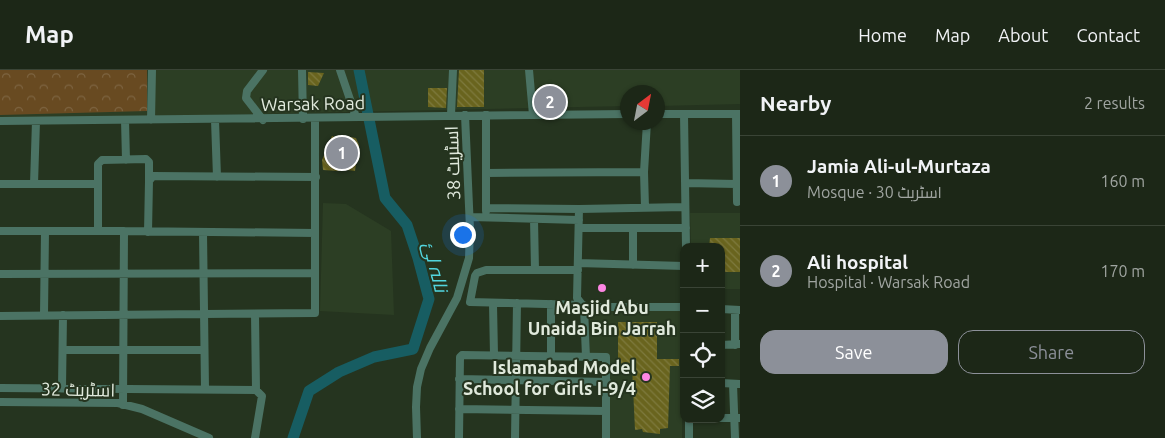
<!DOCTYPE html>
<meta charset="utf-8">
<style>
:root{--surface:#1c2717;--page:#252f20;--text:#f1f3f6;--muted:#a0a5a1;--line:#3a4436;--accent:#8c9099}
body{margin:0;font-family:Ubuntu,Cairo,sans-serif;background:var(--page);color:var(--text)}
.controls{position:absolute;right:15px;bottom:15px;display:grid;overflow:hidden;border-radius:10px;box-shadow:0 1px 4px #0004}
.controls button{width:45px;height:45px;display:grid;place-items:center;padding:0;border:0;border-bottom:1px solid var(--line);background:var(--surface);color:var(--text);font:25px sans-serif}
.compass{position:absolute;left:620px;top:15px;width:45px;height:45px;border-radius:50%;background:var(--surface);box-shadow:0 1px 4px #0004;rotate:32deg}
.you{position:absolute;left:462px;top:164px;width:18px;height:18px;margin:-12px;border:4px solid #fff;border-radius:50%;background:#1a73e8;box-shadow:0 0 0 8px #1a73e833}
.badge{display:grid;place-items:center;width:32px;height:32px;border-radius:50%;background:var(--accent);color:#fff;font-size:16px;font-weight:700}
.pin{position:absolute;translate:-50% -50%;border:2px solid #fff;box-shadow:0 1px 5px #0006}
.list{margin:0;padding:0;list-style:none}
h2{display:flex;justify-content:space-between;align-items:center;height:65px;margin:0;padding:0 20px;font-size:21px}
h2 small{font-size:16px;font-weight:400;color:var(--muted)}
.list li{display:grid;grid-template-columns:32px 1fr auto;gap:15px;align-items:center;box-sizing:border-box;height:90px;padding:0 20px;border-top:1px solid var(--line)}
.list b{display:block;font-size:19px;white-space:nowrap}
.list p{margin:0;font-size:16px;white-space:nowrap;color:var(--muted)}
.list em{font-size:16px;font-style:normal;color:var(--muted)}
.actions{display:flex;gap:10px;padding:15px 20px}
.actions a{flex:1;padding:11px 0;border:1px solid var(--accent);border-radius:15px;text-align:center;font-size:18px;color:var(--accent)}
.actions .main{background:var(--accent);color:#fff}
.icon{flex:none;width:28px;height:28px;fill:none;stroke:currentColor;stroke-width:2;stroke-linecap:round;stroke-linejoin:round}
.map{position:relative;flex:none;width:740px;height:368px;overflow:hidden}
header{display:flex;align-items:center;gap:30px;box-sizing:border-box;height:70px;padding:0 25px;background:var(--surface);border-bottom:1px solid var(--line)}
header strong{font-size:24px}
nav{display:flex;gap:28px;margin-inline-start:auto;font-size:18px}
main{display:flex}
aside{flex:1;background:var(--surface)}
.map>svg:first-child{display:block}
.built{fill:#2c3e24}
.park{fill:url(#park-crowns)}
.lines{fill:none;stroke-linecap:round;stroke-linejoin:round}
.river{stroke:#175d62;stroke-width:11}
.building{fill:url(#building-back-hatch)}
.minor{stroke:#4b7364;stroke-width:8}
.poi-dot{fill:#fd86e3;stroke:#25341f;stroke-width:2}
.labels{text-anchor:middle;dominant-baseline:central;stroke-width:4;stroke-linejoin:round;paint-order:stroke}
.street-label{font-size:18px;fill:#e0e9dc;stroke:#25341f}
.poi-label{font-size:18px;font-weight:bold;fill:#e0e9dc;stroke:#25341f}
.water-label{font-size:19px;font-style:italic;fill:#52d5de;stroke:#25341f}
</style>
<header>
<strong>Map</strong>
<nav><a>Home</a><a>Map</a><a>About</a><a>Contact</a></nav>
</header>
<main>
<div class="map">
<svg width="740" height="368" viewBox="0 0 740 368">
<defs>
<pattern id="park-crowns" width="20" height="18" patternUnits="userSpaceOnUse" patternTransform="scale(1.25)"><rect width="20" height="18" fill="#684a21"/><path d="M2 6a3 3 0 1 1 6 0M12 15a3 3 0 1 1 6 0" fill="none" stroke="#7d6441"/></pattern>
<pattern id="building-back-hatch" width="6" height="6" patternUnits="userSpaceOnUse" patternTransform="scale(1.25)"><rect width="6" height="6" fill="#69641e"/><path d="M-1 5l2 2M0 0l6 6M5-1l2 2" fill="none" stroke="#7e7a3e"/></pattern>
</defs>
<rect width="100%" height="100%" fill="#25341f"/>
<path class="built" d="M 0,0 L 740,0 L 740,34 L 658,36 L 658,22 L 628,22 L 627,36 L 30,49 L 0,48 Z
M 323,133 L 346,134 L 391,161 L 394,245 L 320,241 Z
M 690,143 L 740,143 L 740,219 L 721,219 L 721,177 L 691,177 Z
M 590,237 L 683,237 L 682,368 L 609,368 L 609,287 L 590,285 Z"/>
<path class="park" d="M 0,0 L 147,0 L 147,41 L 0,45 Z"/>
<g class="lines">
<path class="river" d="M 293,368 L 309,321 L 339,302 L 374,287 L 413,279 L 429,229 L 418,188 L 407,155 L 385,128 L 359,0"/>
</g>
<path class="building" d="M 459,0 L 484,0 L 484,37 L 457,37 Z
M 308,2 L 324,3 L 318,16 L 308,15 Z
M 428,18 L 447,18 L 446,38 L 428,37 Z
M 332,66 L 343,70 L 345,66 L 356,68 L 359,75 L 355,101 L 340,99 L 338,101 L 323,100 L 322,90 Z
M 710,168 L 740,168 L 740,202 L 721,202 L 721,177 L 709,177 Z
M 618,252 L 657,252 L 657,289 L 679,289 L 679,296 L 670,296 L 668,358 L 660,359 L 660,364 L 643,362 L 642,359 L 635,360 L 632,296 L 618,296 Z"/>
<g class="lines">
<path class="minor" d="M 302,0 L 303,49
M 340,0 L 356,47
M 529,0 L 533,45
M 658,44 L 740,44
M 684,44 L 686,177
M 736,44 L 737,132
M 451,45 L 453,0
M 125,50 L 126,90
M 151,50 L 152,0
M 215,50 L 217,107
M 263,50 L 246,28 L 247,21 L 263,0
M 0,51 L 628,44
M 486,103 L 644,102
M 686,113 L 736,114
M 0,114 L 97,114
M 34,114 L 36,51
M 645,137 L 644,102 L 647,52
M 486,138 L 579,139 L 685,137
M 579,139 L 577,228 L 584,237 L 586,287
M 486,141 L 486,45
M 470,147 L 579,150
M 534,149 L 535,200
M 579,158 L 686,158
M 0,161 L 124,161 L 315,163
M 98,161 L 98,94 L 102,90 L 146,89 L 149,92 L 149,111
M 148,162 L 149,111 L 153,106 L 316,107
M 203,162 L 205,319
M 578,193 L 684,196
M 633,195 L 633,158
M 578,200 L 486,200 L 477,203 L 475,206 L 470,232 L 583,235
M 0,204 L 315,203
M 493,234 L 494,285
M 584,237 L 684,237
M 721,239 L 740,240
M 735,240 L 735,275
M 44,245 L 45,161
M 0,246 L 315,243 L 315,49
M 721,275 L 740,274
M 63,280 L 204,280
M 551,286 L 551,234
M 459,309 L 607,312
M 721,313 L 740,314
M 733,314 L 735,368
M 0,318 L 256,320 L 255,244
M 62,318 L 63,245
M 0,332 L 118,333 L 142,339 L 209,368
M 123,335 L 124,161
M 459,339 L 606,341
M 721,348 L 740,348
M 689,349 L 689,368
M 255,368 L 262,326 L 256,320
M 417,368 L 416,337 L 417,317 L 421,299 L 430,278 L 457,228 L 469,188 L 470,159 L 465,45
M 459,368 L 460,287 L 462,285 L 606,287 L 606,368
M 515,368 L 517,233"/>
</g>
<g class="poi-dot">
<circle cx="602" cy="218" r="5"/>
<circle cx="646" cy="307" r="5"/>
</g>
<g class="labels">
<g class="street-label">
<text transform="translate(313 33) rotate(-1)">Warsak Road</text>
<text transform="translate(452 93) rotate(-92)">اسٹریٹ 38</text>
<text transform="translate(78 319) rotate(1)">اسٹریٹ 32</text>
</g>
<g class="poi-label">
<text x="602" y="237">Masjid Abu<tspan x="602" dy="21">Unaida Bin Jarrah</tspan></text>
<text x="636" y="297" text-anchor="end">Islamabad Model<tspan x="636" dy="21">School for Girls I-9/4</tspan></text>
</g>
<g class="water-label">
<text transform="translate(436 197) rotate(76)">نالہ لئ</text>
</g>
</g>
</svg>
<div class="controls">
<button>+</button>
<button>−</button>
<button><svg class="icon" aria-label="locate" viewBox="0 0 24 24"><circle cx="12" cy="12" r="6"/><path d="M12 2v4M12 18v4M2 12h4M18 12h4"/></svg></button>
<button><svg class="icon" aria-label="layers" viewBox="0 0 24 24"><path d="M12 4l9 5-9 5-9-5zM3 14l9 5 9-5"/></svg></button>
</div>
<svg class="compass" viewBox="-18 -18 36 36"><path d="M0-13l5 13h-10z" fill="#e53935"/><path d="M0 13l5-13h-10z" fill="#a0a5a1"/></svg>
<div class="you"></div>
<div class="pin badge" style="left:342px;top:83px">1</div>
<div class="pin badge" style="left:550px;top:32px">2</div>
</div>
<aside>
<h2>Nearby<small>2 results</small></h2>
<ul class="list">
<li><span class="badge">1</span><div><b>Jamia Ali-ul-Murtaza</b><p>Mosque · اسٹریٹ 30</p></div><em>160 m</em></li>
<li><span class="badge">2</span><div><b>Ali hospital</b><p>Hospital · Warsak Road</p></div><em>170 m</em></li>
</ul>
<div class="actions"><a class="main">Save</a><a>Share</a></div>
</aside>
</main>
